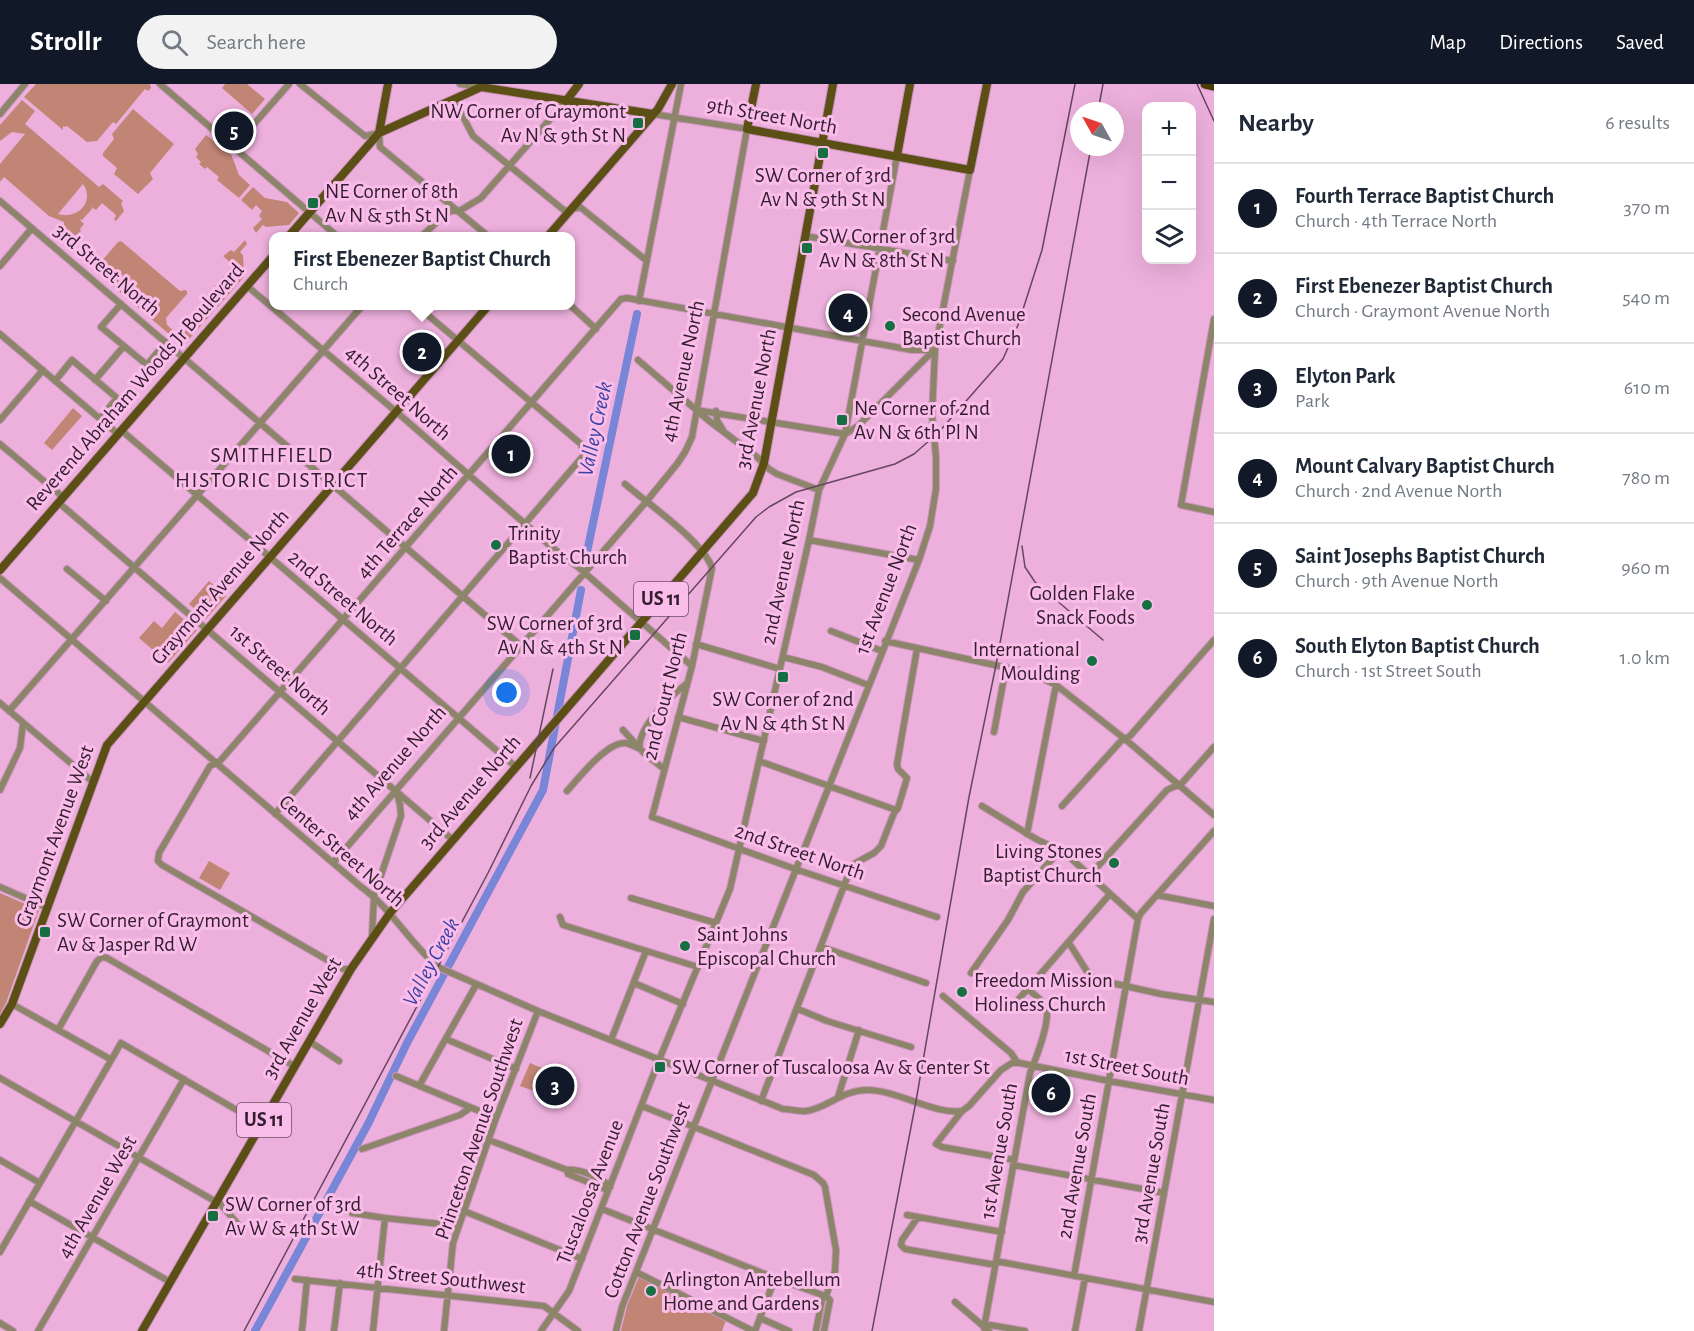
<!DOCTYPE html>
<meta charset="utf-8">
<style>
:root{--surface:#fff;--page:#f2f2f3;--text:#1f2937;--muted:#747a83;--line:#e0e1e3;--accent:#111827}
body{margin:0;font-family:"Alegreya Sans",sans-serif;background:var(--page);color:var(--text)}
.controls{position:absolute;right:18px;top:18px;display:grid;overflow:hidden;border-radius:12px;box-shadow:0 6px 24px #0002}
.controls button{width:54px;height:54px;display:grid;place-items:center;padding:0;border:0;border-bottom:2px solid var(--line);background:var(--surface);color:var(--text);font:30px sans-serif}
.compass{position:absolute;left:1070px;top:18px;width:54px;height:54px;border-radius:50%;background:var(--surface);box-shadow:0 6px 24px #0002;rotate:310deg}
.you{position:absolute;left:507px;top:609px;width:21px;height:21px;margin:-15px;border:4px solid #fff;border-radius:50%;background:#1a73e8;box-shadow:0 0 0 9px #1a73e833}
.badge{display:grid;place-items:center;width:39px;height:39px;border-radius:50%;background:var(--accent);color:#fff;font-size:20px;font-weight:700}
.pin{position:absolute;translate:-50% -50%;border:3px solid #fff;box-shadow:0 2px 6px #0006}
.popup{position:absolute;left:269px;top:148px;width:306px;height:78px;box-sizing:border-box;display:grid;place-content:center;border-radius:12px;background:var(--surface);filter:drop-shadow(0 2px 4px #0005);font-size:20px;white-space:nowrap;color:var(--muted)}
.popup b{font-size:22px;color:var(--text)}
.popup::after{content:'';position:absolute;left:50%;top:100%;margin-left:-12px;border:12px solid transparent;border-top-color:var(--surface)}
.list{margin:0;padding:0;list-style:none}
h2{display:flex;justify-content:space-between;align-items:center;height:78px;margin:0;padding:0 24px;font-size:26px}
h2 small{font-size:20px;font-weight:400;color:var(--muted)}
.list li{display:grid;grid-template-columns:39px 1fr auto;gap:18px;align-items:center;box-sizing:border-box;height:90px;padding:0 24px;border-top:2px solid var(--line)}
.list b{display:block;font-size:22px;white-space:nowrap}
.list p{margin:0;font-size:20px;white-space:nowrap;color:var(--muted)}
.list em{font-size:20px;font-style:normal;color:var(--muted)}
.icon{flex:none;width:33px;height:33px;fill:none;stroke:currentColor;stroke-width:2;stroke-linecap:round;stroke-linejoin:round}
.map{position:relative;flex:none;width:1214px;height:1247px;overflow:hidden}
header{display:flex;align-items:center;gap:36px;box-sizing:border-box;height:84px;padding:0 30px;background:var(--accent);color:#fff}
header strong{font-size:28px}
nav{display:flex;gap:33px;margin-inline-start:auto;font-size:21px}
.search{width:420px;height:54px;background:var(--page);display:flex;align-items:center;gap:15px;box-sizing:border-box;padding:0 21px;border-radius:33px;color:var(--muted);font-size:22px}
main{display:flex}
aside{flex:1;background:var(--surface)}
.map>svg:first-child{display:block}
.green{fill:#c18575;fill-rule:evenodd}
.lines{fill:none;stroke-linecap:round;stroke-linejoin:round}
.river{stroke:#7985d7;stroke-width:8}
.minor-casing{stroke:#c893ba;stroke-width:8}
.major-casing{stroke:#c893ba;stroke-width:10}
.highway-casing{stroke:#c893ba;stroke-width:11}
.minor{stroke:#8c856a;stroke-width:6}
.major{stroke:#5c4f15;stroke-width:8}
.highway{stroke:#483c02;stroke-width:9}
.rail{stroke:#66465e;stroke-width:1.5}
.poi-dot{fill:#156f43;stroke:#fabdea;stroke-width:2}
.labels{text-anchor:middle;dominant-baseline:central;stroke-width:6;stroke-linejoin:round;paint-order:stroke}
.shield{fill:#fabdea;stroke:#6f4d66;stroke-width:1.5}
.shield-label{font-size:20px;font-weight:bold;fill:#331d2e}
.poi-label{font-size:21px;fill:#331d2e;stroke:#fabdea;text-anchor:start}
.street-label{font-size:21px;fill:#331d2e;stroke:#fabdea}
.water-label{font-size:22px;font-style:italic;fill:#3d41a1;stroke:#fabdea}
.neighbourhood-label{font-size:22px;letter-spacing:1.5px;fill:#331d2e;stroke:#fabdea}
</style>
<header>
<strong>Strollr</strong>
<div class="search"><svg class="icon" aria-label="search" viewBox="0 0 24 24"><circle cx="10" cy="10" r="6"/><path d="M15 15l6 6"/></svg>Search here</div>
<nav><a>Map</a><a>Directions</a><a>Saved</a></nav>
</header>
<main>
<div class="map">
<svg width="1214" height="1247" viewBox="0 0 1214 1247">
<rect width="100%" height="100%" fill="#edb0dd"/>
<path class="green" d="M 36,0 L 150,0 L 151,4 L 148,7 L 145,5 L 116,40 L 113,38 L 97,57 L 87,58 L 67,42 L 65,43 L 63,42 L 63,46 L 24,13 Z
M 225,0 L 247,0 L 265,15 L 252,30 L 222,4 Z
M 22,16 L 35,27 L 25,40 L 99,103 L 103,100 L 123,117 L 121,119 L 124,127 L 116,137 L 114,135 L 116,132 L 115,130 L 102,119 L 96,126 L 91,123 L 92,125 L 82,136 L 79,135 L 84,140 L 80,145 L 81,147 L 75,152 L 64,143 L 64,138 L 49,132 L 4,93 L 0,98 L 0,80 L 25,50 L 12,48 L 0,57 L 0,41 ZM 83,100 C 95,117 78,136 58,130 Z
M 133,25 L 174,60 L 150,89 L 153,95 L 138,110 L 114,90 L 117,84 L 103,72 L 103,69 L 114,55 L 112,50 Z
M 206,51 L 231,70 L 239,91 L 250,101 L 239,114 L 217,96 L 219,93 L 207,83 L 205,85 L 199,80 L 201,78 L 196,73 L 198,70 L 195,65 Z
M 253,103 L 265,114 L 287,118 L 299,129 L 289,141 L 266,143 L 263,141 L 256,149 L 253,144 L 262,135 L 259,132 L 262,127 L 256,121 L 252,126 L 241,116 Z
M 245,156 L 247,160 L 240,168 L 243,171 L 244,193 L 183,262 L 94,186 L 118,158 L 121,157 L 180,207 L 185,206 L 187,207 L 187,210 L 166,234 L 167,241 L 177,250 L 183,249 L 210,216 L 207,212 L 233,181 L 223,172 L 231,166 L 234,168 Z
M 73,324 L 82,332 L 52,366 L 44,359 Z
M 209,497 L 226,512 L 206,535 L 189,520 Z
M 175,528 L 197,546 L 168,579 L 139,554 L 154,537 L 162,544 Z
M 209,777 L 230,789 L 220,806 L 199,794 Z
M 0,809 L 39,826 L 6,919 L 0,930 Z
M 530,979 L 549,987 L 540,1009 L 520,1002 Z
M 639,1193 L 726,1236 L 722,1247 L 621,1247 L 627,1222 Z"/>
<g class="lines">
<path class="river" d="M 587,468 L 637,230
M 255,1247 L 368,1040 L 407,959 L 543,706 L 581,506"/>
<g class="minor-casing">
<path id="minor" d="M 160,0 L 337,152
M 300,0 L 365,52 L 379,49 L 380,63 L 488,152
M 460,0 L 481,3
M 454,15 L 473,52 L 565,127 L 580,123 L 647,177
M 0,30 L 25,0
M 233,64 L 289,0
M 0,117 L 520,561
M 422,152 L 443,132 L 451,127 L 461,126 L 481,114 L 566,17
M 805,152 L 953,177
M 0,182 L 32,144
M 247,202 L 400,331 L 554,465 L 578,483 L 692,582
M 639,217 L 681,0
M 121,220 L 101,243 L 147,281 L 166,258
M 570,221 L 596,245
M 1214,235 L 1181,421 L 1214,428
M 0,250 L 118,350
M 638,276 L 708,336 L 757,373 L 769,385 L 777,390 L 819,406
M 95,296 L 124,262
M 55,297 L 72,276 L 117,314 L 100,335
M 696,326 L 845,350
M 716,327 L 717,336 L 723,346
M 0,336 L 43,286
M 121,346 L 516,683
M 845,350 L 858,342 L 934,266
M 0,360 L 63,413
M 625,400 C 647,419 704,458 712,484 L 692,582 L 652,733 L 795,785 L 937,833
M 59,419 L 453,756
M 809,456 L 919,476
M 67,485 L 106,517
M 0,494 L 360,802 C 391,824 409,858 438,883 L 538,927 L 783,1025 C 790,1025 799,1028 806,1027 C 826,1025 842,1006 867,1006 C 897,1006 935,1031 962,1027
M 831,547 L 882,567
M 885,557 L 1031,589 L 1056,601 L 1125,655 L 1214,731
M 696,560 L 780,585
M 783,573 L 822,583 L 868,601
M 0,619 L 93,698
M 9,627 L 362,222
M 678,633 L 764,657
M 623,646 L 644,669 L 664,685
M 994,648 L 1006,583
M 759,677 L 896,726
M 0,706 L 20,664 L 23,640
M 567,707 C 579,694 607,657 626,659 C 630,660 636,663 640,665 C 636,645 671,612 686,600
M 982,722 L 1036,755 L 1065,769 L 1138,835
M 1062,722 L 1121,657 L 1130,652 L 1214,556
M 275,730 L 584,371 L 581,360 L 417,222
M 1027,750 L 1056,601
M 333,779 L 646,418 L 677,380 L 685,368 L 692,353 L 747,45 L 653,30
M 1090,791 L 1167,706 L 1182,699 L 1214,663
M 0,803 L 48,824
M 1157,811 L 1214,822
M 631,814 L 716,839
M 560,833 L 563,841 L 698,883
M 372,852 L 374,812 L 401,732 L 400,721 L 397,709
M 1069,859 L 1088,889 L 1094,895 L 1161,910 L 1214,918
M 822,863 L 926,899
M 351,885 L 343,885 L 162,781 L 158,777 L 159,769 L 210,682 L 220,677 L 621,215 L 627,214 L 912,266 L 935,266
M 971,889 L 1008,836 L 1023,808 L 1060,766
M 634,899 L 683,920
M 943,912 L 1011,969 L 1017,978
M 12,920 L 110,975
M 1011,924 L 1110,810
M 798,925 L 827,937 L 911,963
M 58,946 L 97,877 L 102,873 L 107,874 L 294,982
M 446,955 L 516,985
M 611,956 L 646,867
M 309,957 L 339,977
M 396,992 L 496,1034
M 0,994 L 213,1116 L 218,1117 L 242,1145
M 419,1002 L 476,901
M 838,1013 L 859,946
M 761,1017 L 852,781 L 874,769 L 881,762 L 894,729 L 898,724 L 907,694 L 898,685 L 897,680 L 917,565
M 642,1022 L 814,1091 L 823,1099 L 825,1103 L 836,1166 L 835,1187 L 826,1212 L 822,1215 L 816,1247
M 489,1056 L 567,1086 C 578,1084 603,1094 610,1103 L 605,1105 L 568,1090 L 567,1086
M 362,1065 L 460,1031 L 470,1024
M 0,1076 L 40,1099
M 1014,1076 L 942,1063 L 936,1060 L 962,1027 L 969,1022 L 1001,986 L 1012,979 L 1020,979 L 1109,997 L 1214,1016
M 1013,1081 L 1164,1109
M 29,1117 L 170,1198
M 602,1125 L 775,1194 L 825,1212
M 464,1127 L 582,1175
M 352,1129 L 385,1134 L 459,1142
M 907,1131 L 1002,1148
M 918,1133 L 902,1156 L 901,1161 L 905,1165 L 990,1180 L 1001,1178 L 1214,1218
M 0,1168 L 121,959 L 261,1040
M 636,1188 L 753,1247
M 1074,1192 L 1138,835 L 1141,829 L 1214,747
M 295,1195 L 544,1222 L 578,1247
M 955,1218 L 989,1247
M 760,1234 L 789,1247
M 0,1239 L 13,1247
M 38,1247 L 184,995
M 302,1247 L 307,1196
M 334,1247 L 340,1199
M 373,1247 L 385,1134
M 444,1247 L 453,1159 L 495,1037 L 538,927
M 541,1247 L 569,1207 L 659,976 L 730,805 L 809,456 L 819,406 L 845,350 L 897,72
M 616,1247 L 622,1223 L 919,476 L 930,442 L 936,405 L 936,373 L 932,331 L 935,266 L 970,86
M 755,1247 L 775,1194
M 824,1247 L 830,1216 L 826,1212
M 1025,1247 L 990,1241 L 984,1244 L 1030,989 C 1035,977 1053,932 1045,921 C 1041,915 1033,910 1028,905
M 1075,1247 L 1085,1194
M 1139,1247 L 1214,835"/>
</g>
<g class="major-casing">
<path id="major" d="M 756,0 L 747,45 L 970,86 L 987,0
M 566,17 L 579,0
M 379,49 L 481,3 L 653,30
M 897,72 L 910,0
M 289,152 L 379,49 L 388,0
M 548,152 L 658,25 L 672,0
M 0,486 L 274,171
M 0,940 L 12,920 L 107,661 L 488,222
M 142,1247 L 351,885 L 390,829 L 753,409 L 764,379 L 833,0"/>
</g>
<g class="highway-casing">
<path id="highway" d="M 1205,0 L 1214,2"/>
</g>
<use href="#minor" class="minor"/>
<use href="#major" class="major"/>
<use href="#highway" class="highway"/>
<path class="rail" d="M 1197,0 L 1214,37
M 1098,27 L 1103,0
M 1022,462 L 1025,483 L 1035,498 L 1103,556
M 530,694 L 553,585
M 244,1247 L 488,789 L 531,702 L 554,664 L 756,433 L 769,423 L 796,408 L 895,380 L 914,370 L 938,349 L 1003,275 L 1018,241 L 1042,166 L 1075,0
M 872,1247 L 916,1017 L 969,713 L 996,581 L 1091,63"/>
</g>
<g class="poi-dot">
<rect x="632" y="33" width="12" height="12" rx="3"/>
<rect x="817" y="63" width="12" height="12" rx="3"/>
<rect x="307" y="113" width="12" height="12" rx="3"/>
<rect x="801" y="158" width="12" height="12" rx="3"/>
<circle cx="890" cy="242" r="6"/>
<rect x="836" y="330" width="12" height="12" rx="3"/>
<circle cx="496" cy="461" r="6"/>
<circle cx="1147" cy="521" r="6"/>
<rect x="629" y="545" width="12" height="12" rx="3"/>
<circle cx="1092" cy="577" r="6"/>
<rect x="777" y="587" width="12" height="12" rx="3"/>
<circle cx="1114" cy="779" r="6"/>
<rect x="39" y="842" width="12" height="12" rx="3"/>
<circle cx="685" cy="862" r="6"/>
<circle cx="962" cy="908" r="6"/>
<rect x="654" y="977" width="12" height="12" rx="3"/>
<rect x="207" y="1126" width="12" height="12" rx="3"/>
<circle cx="651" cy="1207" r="6"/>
</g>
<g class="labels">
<g class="shield">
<rect x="634" y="498" width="54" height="34" rx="4.5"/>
<rect x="237" y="1019" width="54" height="34" rx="4.5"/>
</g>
<g class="shield-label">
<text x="661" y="515">US 11</text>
<text x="264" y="1036">US 11</text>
</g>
<g class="poi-label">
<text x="626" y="27" text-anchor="end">NW Corner of Graymont<tspan x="626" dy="24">Av N &amp; 9th St N</tspan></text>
<text x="823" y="91" text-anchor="middle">SW Corner of 3rd<tspan x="823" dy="24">Av N &amp; 9th St N</tspan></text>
<text x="325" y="107">NE Corner of 8th<tspan x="325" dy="24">Av N &amp; 5th St N</tspan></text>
<text x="819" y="152">SW Corner of 3rd<tspan x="819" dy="24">Av N &amp; 8th St N</tspan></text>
<text x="902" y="230">Second Avenue<tspan x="902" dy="24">Baptist Church</tspan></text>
<text x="854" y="324">Ne Corner of 2nd<tspan x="854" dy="24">Av N &amp; 6th Pl N</tspan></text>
<text x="508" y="449">Trinity<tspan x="508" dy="24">Baptist Church</tspan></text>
<text x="1135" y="509" text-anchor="end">Golden Flake<tspan x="1135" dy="24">Snack Foods</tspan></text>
<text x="623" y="539" text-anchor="end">SW Corner of 3rd<tspan x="623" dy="24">Av N &amp; 4th St N</tspan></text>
<text x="1080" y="565" text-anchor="end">International<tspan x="1080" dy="24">Moulding</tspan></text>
<text x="783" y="615" text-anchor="middle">SW Corner of 2nd<tspan x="783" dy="24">Av N &amp; 4th St N</tspan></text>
<text x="1102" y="767" text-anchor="end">Living Stones<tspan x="1102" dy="24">Baptist Church</tspan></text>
<text x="57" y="836">SW Corner of Graymont<tspan x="57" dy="24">Av &amp; Jasper Rd W</tspan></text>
<text x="697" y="850">Saint Johns<tspan x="697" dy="24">Episcopal Church</tspan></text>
<text x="974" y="896">Freedom Mission<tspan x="974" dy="24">Holiness Church</tspan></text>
<text x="672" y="983">SW Corner of Tuscaloosa Av &amp; Center St</text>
<text x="225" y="1120">SW Corner of 3rd<tspan x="225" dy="24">Av W &amp; 4th St W</tspan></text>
<text x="663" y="1195">Arlington Antebellum<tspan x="663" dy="24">Home and Gardens</tspan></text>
</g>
<g class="street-label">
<text transform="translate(772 32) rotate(10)">9th Street North</text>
<text transform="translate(107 186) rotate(40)">3rd Street North</text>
<text transform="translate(683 287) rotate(-78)">4th Avenue North</text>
<text transform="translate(135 303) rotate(-49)">Reverend Abraham Woods Jr Boulevard</text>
<text transform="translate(398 309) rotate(41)">4th Street North</text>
<text transform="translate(756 315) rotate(-79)">3rd Avenue North</text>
<text transform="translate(407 438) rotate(-49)">4th Terrace North</text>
<text transform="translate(783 488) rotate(-78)">2nd Avenue North</text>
<text transform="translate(220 503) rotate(-49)">Graymont Avenue North</text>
<text transform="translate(886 505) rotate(-69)">1st Avenue North</text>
<text transform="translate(343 514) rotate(40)">2nd Street North</text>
<text transform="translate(280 586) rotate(41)">1st Street North</text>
<text transform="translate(665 612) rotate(-76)">2nd Court North</text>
<text transform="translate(395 679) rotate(-49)">4th Avenue North</text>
<text transform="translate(470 708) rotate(-49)">3rd Avenue North</text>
<text transform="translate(55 752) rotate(-70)">Graymont Avenue West</text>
<text transform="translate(342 767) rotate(41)">Center Street North</text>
<text transform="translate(800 768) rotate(19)">2nd Street North</text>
<text transform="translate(302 934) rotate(-60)">3rd Avenue West</text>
<text transform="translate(1127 983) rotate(11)">1st Street South</text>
<text transform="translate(479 1045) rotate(-71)">Princeton Avenue Southwest</text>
<text transform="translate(999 1067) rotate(-80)">1st Avenue South</text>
<text transform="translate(1077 1082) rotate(-80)">2nd Avenue South</text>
<text transform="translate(1151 1089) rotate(-80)">3rd Avenue South</text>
<text transform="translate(590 1108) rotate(-69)">Tuscaloosa Avenue</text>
<text transform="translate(97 1113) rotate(-60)">4th Avenue West</text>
<text transform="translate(647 1116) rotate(-69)">Cotton Avenue Southwest</text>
<text transform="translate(441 1194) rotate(6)">4th Street Southwest</text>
</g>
<g class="water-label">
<text transform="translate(595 345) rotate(-78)">Valley Creek</text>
<text transform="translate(431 878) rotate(-62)">Valley Creek</text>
</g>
<g class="neighbourhood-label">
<text x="272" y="371">SMITHFIELD<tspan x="272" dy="25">HISTORIC DISTRICT</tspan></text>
</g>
</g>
</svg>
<div class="controls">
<button>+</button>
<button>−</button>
<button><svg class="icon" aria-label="layers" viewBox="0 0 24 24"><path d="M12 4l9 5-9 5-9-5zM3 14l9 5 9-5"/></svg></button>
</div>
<svg class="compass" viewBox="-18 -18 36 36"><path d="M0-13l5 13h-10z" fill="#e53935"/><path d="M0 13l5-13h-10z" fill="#747a83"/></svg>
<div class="you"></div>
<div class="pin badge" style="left:511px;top:370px">1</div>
<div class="pin badge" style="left:422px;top:268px">2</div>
<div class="popup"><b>First Ebenezer Baptist Church</b>Church</div>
<div class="pin badge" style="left:555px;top:1002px">3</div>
<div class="pin badge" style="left:848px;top:229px">4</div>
<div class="pin badge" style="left:234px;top:47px">5</div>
<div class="pin badge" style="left:1051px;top:1009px">6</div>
</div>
<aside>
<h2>Nearby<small>6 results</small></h2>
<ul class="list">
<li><span class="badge">1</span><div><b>Fourth Terrace Baptist Church</b><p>Church · 4th Terrace North</p></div><em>370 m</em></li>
<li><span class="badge">2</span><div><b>First Ebenezer Baptist Church</b><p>Church · Graymont Avenue North</p></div><em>540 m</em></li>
<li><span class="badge">3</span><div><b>Elyton Park</b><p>Park</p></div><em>610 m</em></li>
<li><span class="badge">4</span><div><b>Mount Calvary Baptist Church</b><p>Church · 2nd Avenue North</p></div><em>780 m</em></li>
<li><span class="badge">5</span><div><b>Saint Josephs Baptist Church</b><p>Church · 9th Avenue North</p></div><em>960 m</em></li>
<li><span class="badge">6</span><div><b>South Elyton Baptist Church</b><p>Church · 1st Street South</p></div><em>1.0 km</em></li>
</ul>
</aside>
</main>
